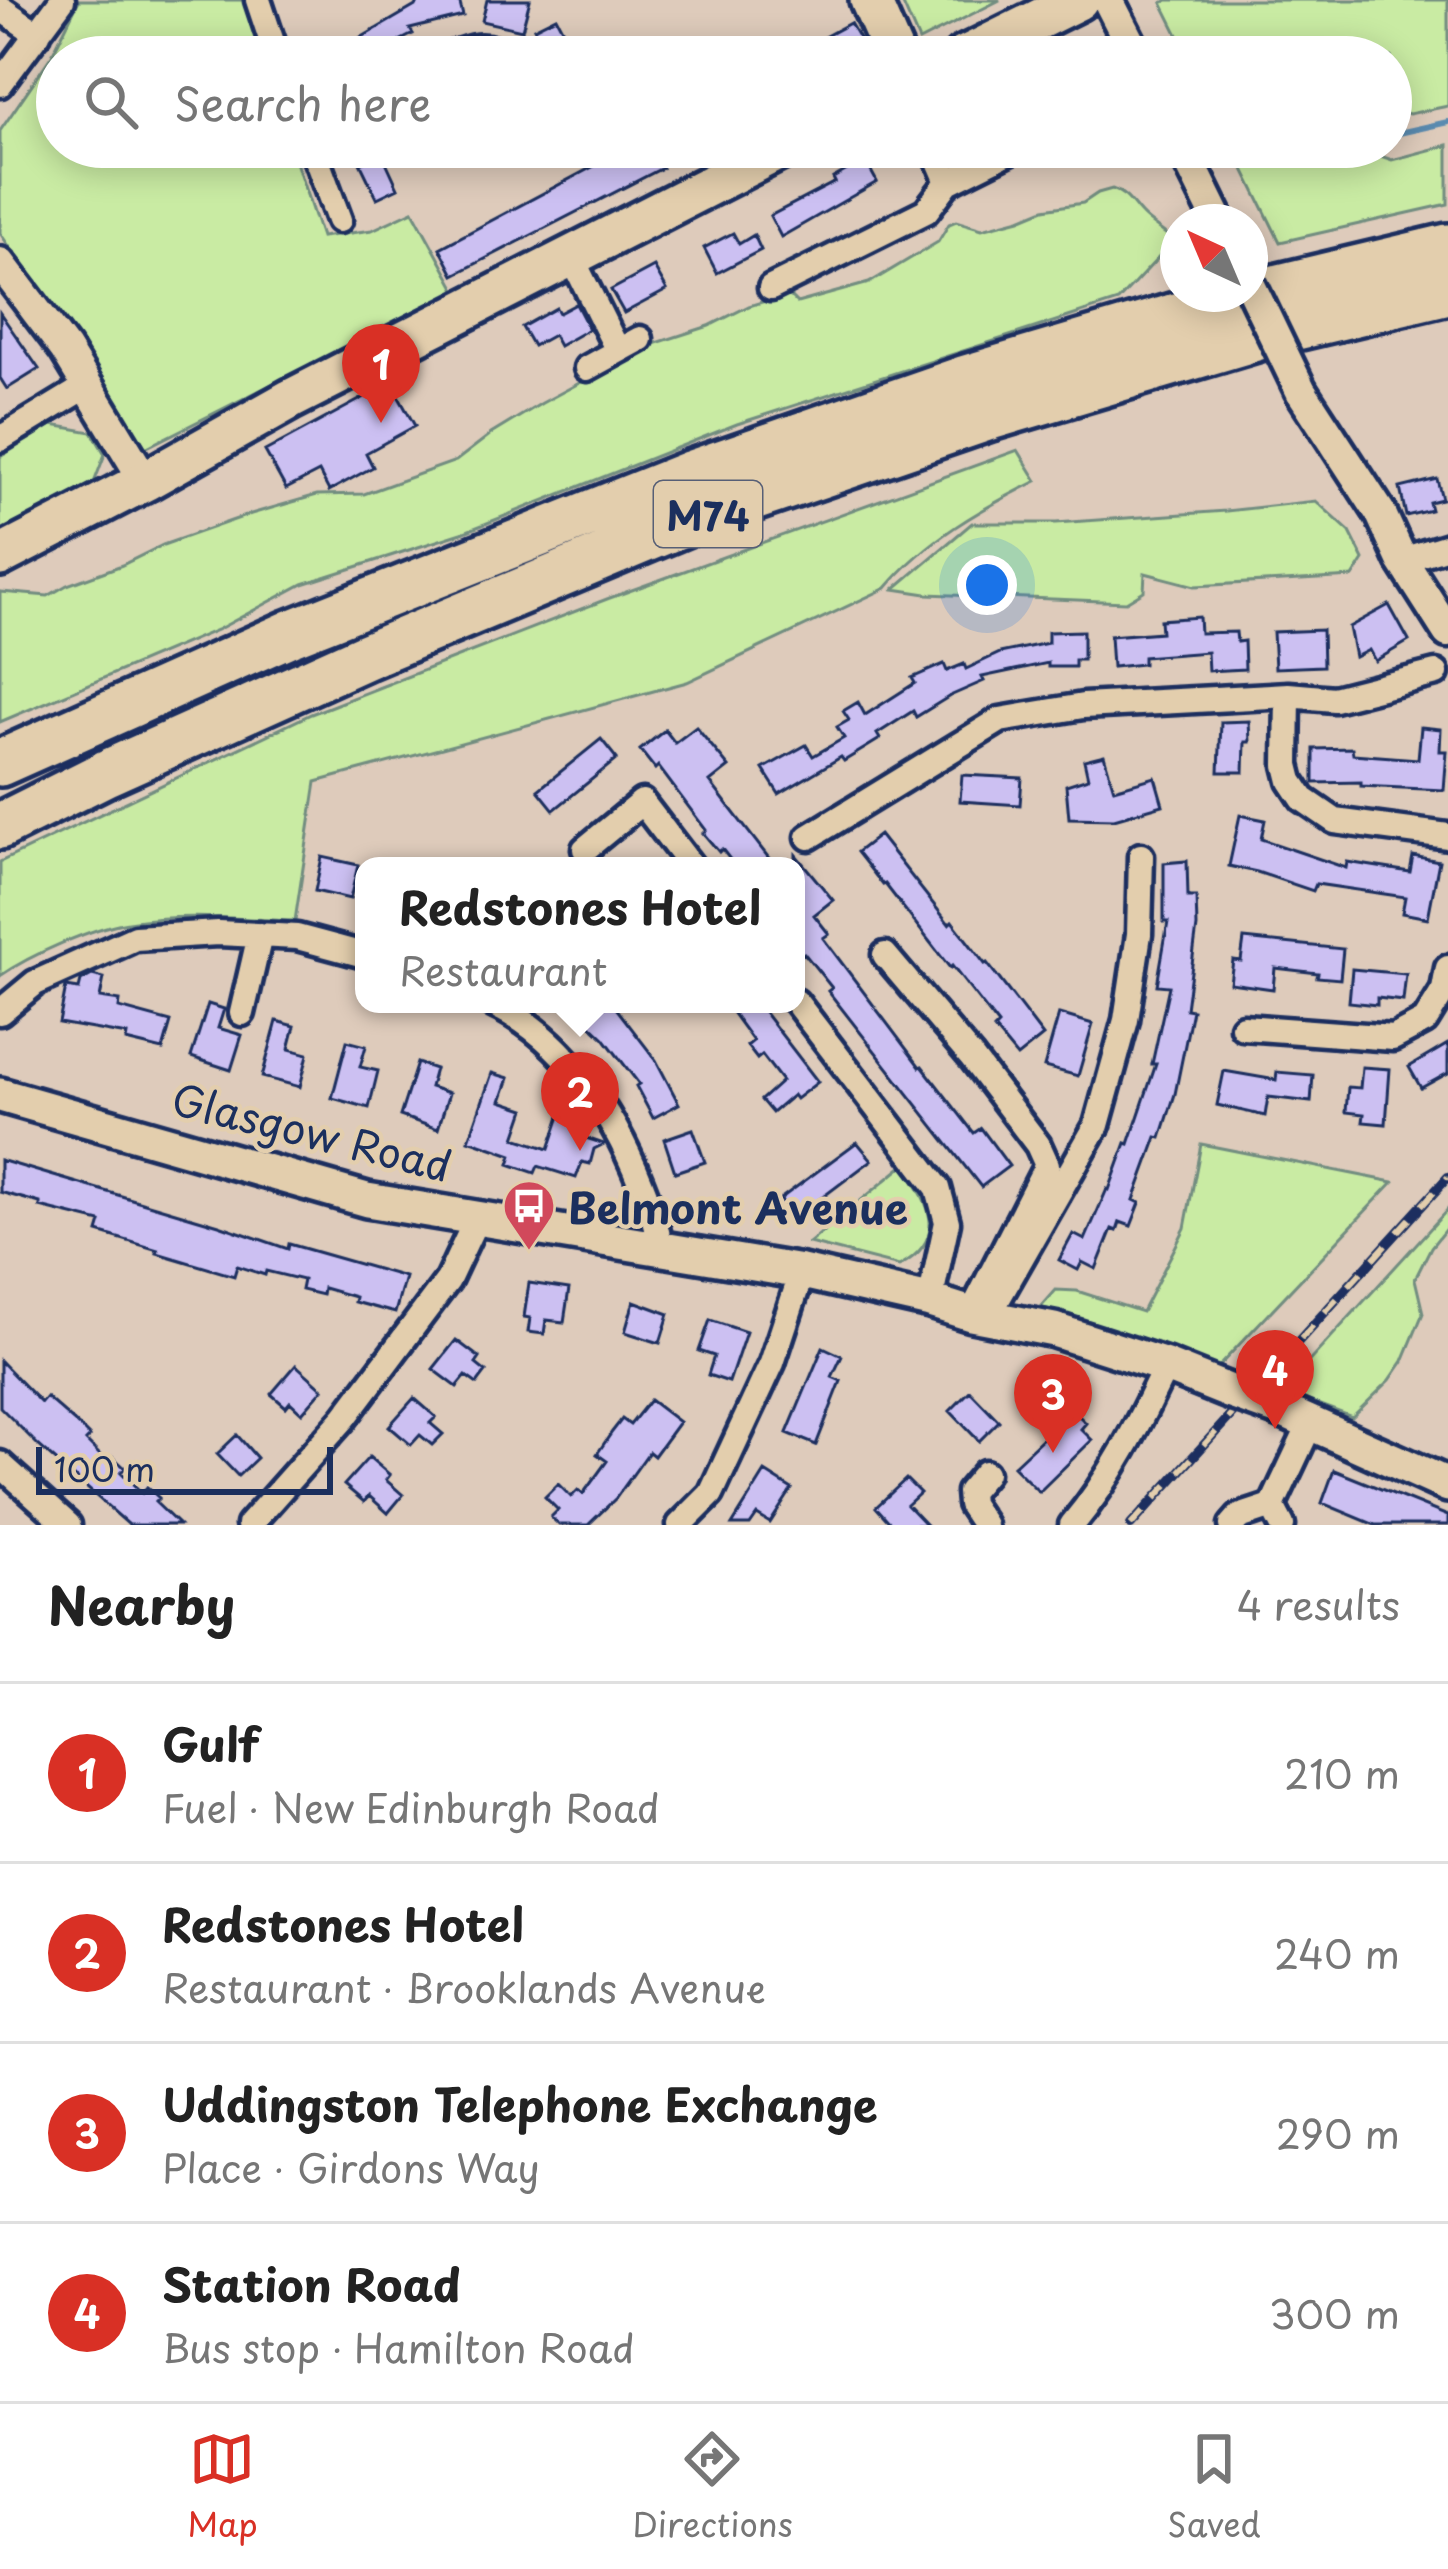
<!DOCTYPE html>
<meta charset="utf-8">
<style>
:root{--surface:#fff;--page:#f6f6f6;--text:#222;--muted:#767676;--line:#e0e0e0;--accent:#d93025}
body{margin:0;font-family:"Playpen Sans",sans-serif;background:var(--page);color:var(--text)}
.compass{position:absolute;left:1160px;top:204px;width:108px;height:108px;border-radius:50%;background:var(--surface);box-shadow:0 6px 30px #0003;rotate:316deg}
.scale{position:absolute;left:36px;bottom:30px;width:297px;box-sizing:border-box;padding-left:12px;border:6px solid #1b2f5e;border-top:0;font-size:33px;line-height:42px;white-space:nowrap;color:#1b2f5e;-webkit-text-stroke:9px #e3cead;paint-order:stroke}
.you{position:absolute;left:987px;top:585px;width:42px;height:42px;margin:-30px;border:9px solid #fff;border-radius:50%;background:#1a73e8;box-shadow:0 0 0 18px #1a73e833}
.badge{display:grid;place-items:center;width:78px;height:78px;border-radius:50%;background:var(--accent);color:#fff;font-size:39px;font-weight:700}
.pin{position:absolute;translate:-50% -99px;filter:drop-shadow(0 3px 6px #0008)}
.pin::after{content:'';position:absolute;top:63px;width:42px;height:36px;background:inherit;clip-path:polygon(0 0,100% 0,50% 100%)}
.popup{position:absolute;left:355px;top:857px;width:450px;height:156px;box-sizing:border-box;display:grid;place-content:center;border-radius:24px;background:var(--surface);filter:drop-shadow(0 3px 9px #0005);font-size:39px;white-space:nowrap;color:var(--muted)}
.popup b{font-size:45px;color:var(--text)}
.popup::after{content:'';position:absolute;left:50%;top:100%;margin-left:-24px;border:24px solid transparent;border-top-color:var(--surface)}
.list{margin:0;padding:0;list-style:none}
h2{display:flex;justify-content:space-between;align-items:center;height:156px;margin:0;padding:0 48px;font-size:51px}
h2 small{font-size:39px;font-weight:400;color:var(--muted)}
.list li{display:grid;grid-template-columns:78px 1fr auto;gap:36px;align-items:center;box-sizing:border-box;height:180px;padding:0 48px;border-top:3px solid var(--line)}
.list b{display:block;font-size:45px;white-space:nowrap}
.list p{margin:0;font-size:39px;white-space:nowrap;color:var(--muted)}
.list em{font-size:39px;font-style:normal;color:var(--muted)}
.icon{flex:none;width:66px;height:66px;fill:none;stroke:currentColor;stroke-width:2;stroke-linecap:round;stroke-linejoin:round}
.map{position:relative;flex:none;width:1448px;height:1525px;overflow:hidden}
.search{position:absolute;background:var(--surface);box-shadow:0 6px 30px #0003;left:36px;right:36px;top:36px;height:132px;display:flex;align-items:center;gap:30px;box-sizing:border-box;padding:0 42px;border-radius:66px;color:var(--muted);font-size:45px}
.sheet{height:876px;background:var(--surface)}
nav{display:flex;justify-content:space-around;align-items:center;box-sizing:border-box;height:168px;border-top:3px solid var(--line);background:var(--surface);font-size:33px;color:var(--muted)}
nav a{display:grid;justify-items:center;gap:6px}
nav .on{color:var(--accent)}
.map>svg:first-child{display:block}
.green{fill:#c9eba3;stroke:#728d80;stroke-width:3}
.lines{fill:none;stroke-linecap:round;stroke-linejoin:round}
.stream{stroke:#5a8bb0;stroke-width:6}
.building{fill:#ccc0f2;stroke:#1b2f5e;stroke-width:3}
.minor-casing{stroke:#1b2f5e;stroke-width:33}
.tertiary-casing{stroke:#1b2f5e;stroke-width:39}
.secondary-casing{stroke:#1b2f5e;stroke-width:42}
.primary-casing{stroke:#1b2f5e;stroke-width:48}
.motorway-casing{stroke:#1b2f5e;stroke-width:54}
.minor{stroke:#e3cead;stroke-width:24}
.tertiary{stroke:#e3cead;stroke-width:30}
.secondary{stroke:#e3cead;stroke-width:33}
.primary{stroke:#e3cead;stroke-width:39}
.motorway{stroke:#e3cead;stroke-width:45}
.rail-casing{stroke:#1b2f5e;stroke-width:10}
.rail{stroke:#e3cead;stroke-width:6;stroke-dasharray:18;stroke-linecap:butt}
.tertiary-bridge-casing{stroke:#1b2f5e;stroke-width:39;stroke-linecap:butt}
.secondary-bridge-casing{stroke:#1b2f5e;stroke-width:42;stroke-linecap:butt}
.tertiary-bridge{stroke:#e3cead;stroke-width:30}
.secondary-bridge{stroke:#e3cead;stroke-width:33}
.labels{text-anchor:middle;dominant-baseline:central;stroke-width:9;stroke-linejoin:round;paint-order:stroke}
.shield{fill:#e3cead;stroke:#575f76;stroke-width:3}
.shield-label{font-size:39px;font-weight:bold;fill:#1b2f5e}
.street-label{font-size:42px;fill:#1b2f5e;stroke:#e3cead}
.poi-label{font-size:42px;font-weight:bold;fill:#1b2f5e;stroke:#e3cead;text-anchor:start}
</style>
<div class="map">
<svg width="1448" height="1525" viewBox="0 0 1448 1525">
<rect width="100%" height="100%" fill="#decbbb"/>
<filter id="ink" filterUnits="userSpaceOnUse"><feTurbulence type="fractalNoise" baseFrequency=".00833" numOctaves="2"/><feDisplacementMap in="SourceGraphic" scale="24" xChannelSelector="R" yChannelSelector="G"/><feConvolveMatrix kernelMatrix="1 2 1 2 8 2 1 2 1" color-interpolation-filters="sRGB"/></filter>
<g filter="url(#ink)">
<path class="green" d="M 79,0 L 249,0 L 261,57 L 57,57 L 57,147 L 291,147 L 321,237 L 372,230 L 413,211 L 457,291 L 143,449 L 52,308 L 0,233 L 0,131 L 52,55 Z
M 901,0 L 1000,0 L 919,41 Z
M 1168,0 L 1448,0 L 1448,106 L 1409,114 L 1391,109 L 1391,57 L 1189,57 L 1162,3 Z
M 1448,145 L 1448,204 L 1280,242 L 1233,147 L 1354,147 L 1392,160 Z
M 1112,189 C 1128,194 1132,205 1142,215 C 1149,223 1165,232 1174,241 L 1118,301 L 737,424 L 462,533 L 303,584 L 217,630 L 0,722 L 0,592 L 48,596 L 67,585 L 122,565 L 163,545 L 251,514 L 317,495 L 364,494 L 456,461 L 491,434 L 542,403 L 583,381 L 625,363 L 641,348 L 709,326 L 749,306 L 788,294 L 797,303 L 869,283 L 938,242 L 949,224 L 956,221 L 982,229 L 1020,219 L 1044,209 L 1083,203 L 1098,193 Z
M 52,425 L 92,432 L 105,454 L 92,488 L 0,539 L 0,457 Z
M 1018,450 L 1037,481 C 981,509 927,539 886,588 L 687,682 L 316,782 L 295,921 C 240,919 182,913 128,922 C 91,928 30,955 0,976 L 0,862 L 311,714 L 607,599 Z
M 1316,501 L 1350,532 L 1364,560 L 1353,577 L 1195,586 L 1145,573 L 1144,591 L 1126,602 L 927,594 L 894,589 L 972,523 L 1056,523 L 1226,511 Z
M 1201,1144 L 1393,1182 L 1218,1367 L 1041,1307 L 1056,1290 L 1077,1291 L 1142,1312 L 1185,1228 Z
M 903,1166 C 931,1202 948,1240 899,1266 L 809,1243 Z
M 1448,1209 L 1448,1226 L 1431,1247 L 1415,1279 L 1423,1313 L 1403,1361 L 1390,1380 L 1352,1417 L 1282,1391 Z"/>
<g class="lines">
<path class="stream" d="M 1391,132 L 1399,133 L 1448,122"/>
</g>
<path class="building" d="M 416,0 L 459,0 L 463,16 L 410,29 L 413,34 L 368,57 L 328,57 L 417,5 Z
M 487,0 L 530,0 L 522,30 L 482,21 Z
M 556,17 L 577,57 L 549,57 L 534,28 Z
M 850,23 L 867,52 L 858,57 L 787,57 Z
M 630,147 L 682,147 L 658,160 L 662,168 L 454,275 L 440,248 Z
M 382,153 L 398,188 L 377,198 L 360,163 Z
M 865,160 L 877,182 L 781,237 L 770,216 L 835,182 L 833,178 Z
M 733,233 L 739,244 L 754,235 L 761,250 L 717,273 L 704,248 Z
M 654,267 L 667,290 L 624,313 L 611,290 Z
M 576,304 L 589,329 L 559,346 L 553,335 L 533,346 L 522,327 L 556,308 L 559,313 Z
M 0,313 L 39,369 L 7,389 L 0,378 Z
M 391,383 L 415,426 L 366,453 L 373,467 L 329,491 L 319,472 L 286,489 L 265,451 Z
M 1437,479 L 1442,499 L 1429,502 L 1431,510 L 1406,516 L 1400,488 Z
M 1389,605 L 1409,641 L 1375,661 L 1369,650 L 1355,657 L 1349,627 Z
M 1199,617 L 1200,633 L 1236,632 L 1237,642 L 1244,641 L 1245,669 L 1208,671 L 1207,652 L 1143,657 L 1143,664 L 1112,667 L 1110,636 L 1161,632 L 1160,620 Z
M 1322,630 L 1323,666 L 1275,668 L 1273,632 Z
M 1083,631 L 1083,660 L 1075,660 L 1075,667 L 1048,667 L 1048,663 L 982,677 L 984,681 L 950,696 L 916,717 L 913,711 L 877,734 L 880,739 L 844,761 L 841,757 L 779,794 L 763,769 L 806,745 L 813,756 L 844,738 L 837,727 L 849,720 L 843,711 L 858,702 L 865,715 L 915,683 L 912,678 L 944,664 L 947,671 L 964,664 L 966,669 L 1000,653 L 1048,643 L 1048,632 Z
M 1249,721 L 1250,742 L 1245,742 L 1244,772 L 1219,772 L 1221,722 Z
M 696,727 L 729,767 L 710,782 L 775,866 L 735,866 L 722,849 L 719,852 L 703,833 L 706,830 L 658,766 L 655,769 L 640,750 L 665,730 L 675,743 Z
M 1421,727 L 1441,729 L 1440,751 L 1447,751 L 1444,790 L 1361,786 L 1361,782 L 1314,783 L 1314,749 L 1352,748 L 1353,754 L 1418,759 Z
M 601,739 L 617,759 L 554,810 L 538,790 Z
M 1104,755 L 1114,789 L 1155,777 L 1163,805 L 1114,819 L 1069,818 L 1066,785 L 1088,778 L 1084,760 Z
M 962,775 L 1022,778 L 1020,805 L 960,801 Z
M 1240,815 L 1265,820 L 1261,839 L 1346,868 L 1347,862 L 1410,872 L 1413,856 L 1439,861 L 1428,918 L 1402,913 L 1405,897 L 1316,884 L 1313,891 L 1257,872 L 1229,866 Z
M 879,835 L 949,924 L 952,921 L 985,964 L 987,963 L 1043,1036 L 1017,1057 L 994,1029 L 998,1025 L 952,966 L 950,968 L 885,884 L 883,885 L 857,852 Z
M 796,855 L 833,900 L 814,915 L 829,934 L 823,938 L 920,1067 L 922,1066 L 974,1133 L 981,1128 L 1009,1166 L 981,1187 L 828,991 L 832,988 L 804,953 L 796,959 Z
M 322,857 L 358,865 L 350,899 L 315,891 Z
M 1187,861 L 1188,897 L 1196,897 L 1197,927 L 1186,1009 L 1192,1010 L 1175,1094 L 1161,1138 L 1157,1137 L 1134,1200 L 1140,1203 L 1131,1226 L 1120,1222 L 1117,1231 L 1112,1229 L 1096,1269 L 1082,1262 L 1078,1270 L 1059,1260 L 1073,1234 L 1085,1240 L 1107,1189 L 1109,1190 L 1126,1143 L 1129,1144 L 1156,1064 L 1152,1064 L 1169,986 L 1157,985 L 1168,922 L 1164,922 L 1164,863 Z
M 1244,939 L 1343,949 L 1340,979 L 1317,977 L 1318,973 L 1275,968 L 1273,989 L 1230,983 L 1233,960 L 1241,961 Z
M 1352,969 L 1406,974 L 1403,1001 L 1377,998 L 1377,1005 L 1349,1002 Z
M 92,975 L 104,978 L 100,998 L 120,1001 L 119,1008 L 171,1022 L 163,1050 L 126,1041 L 127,1035 L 59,1023 L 66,987 L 79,989 L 81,981 Z
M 208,1004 L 224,1009 L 218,1028 L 242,1035 L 231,1070 L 191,1057 Z
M 568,1004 L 613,1004 L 656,1060 L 679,1104 L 653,1118 L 636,1086 L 639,1084 L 604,1038 Z
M 726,1004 L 758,1004 L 818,1082 L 796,1099 L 793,1095 L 772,1113 L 761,1100 L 782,1081 L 762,1055 L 757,1059 L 747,1046 L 753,1041 Z
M 1059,1014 L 1093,1024 L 1078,1076 L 1044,1067 Z
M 277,1021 L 295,1026 L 289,1049 L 308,1054 L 300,1087 L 262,1077 Z
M 347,1041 L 366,1046 L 360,1067 L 378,1071 L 369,1108 L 332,1098 Z
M 1448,1044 L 1448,1073 L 1421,1088 L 1409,1067 Z
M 417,1063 L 435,1069 L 430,1087 L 449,1093 L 438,1129 L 400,1116 Z
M 1362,1067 L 1390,1069 L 1386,1124 L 1363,1122 L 1364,1114 L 1346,1112 L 1348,1087 L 1360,1088 Z
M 1224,1071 L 1276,1080 L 1277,1072 L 1313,1075 L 1311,1102 L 1268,1097 L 1265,1116 L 1217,1105 Z
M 492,1073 L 509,1078 L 501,1101 L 525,1109 L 515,1138 L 549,1149 L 561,1113 L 582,1120 L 577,1135 L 604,1144 L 594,1149 L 590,1164 L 582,1162 L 576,1178 L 538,1166 L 535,1173 L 509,1164 L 512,1155 L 469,1140 Z
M 693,1129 L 705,1162 L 675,1172 L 664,1139 Z
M 857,1142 L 872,1160 L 795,1218 L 780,1199 Z
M 0,1160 L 219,1225 L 288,1249 L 289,1244 L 405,1277 L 395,1313 L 354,1302 L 355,1297 L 323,1288 L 322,1295 L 301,1290 L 303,1280 L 266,1271 L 265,1275 L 237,1266 L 234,1276 L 157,1253 L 158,1250 L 98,1232 L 101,1222 L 40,1207 L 40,1203 L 0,1192 Z
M 529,1283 L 569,1289 L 564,1322 L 546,1320 L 544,1334 L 528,1332 L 530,1318 L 524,1317 Z
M 634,1301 L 669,1314 L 660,1343 L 625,1332 Z
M 710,1320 L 746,1332 L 729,1382 L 708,1375 L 714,1356 L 699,1351 Z
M 456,1340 L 480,1358 L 476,1364 L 486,1372 L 477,1384 L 466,1376 L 457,1387 L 433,1369 Z
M 823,1347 L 842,1356 L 832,1377 L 841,1381 L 816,1445 L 787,1433 Z
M 0,1361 L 41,1403 L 46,1397 L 79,1426 L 90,1437 L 86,1441 L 108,1463 L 113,1457 L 125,1468 L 121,1472 L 142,1493 L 147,1487 L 159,1498 L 155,1502 L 179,1525 L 129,1525 L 38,1445 L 0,1407 Z
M 296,1365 L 323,1389 L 302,1413 L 290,1402 L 286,1407 L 271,1394 Z
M 970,1391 L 999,1421 L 979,1441 L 950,1411 Z
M 414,1398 L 436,1417 L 430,1423 L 443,1434 L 432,1445 L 420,1435 L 411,1445 L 389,1426 Z
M 650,1400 L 679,1422 L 654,1456 L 649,1452 L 616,1498 L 588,1525 L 559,1525 L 551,1517 L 558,1510 L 545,1497 L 558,1484 L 571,1497 L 578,1490 L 583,1494 L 607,1461 L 597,1454 L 612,1432 L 622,1419 L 630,1425 Z
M 1073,1410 L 1086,1423 L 1081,1429 L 1092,1440 L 1039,1492 L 1013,1466 Z
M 237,1435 L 257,1458 L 238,1476 L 217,1454 Z
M 369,1457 L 390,1475 L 386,1480 L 403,1495 L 388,1513 L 369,1496 L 364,1502 L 344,1485 Z
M 1334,1470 L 1448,1516 L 1448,1525 L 1375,1525 L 1322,1503 Z
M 765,1472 L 792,1489 L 770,1523 L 757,1515 L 750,1525 L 732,1525 Z
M 906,1479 L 920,1493 L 907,1505 L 926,1525 L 892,1525 L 876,1507 Z"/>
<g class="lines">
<g class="minor-casing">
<path id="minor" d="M 258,0 L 277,57
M 0,8 L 38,34
M 447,57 C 469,48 486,41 507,57
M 0,84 L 62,0
M 312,147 L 339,220
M 948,182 L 1018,147
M 571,256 L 618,351 L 640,339
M 771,288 L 926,211 L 948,182 L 933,147
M 587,368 L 618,351
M 0,439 L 87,386
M 1402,560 L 1448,546
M 1288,695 L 1334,699 L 1436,673
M 809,837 L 1000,720 L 1083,706 L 1288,695 L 1287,765 L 1291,781 L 1303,799 L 1335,821 L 1448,836
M 585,849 L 642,802 L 691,866
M 885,955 L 972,1058 L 1038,1145 L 1047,1165 L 971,1314
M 796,1002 L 938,1188 L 947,1222 L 930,1301
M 493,1004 C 564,1037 613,1113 641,1184 C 649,1205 658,1224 659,1248
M 0,1012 L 35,983 L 135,938 L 218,933 L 297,937 L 364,955
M 242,1013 L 260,935
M 1243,1027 L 1393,1038 L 1425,1021 L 1444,990 L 1448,968
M 987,1318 L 1097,1125 L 1126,1020 L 1139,934 L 1141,856
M 0,1464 L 68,1525
M 249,1525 L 345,1417 L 448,1280 L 477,1218
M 680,1525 L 711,1494 L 772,1363 L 802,1272
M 984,1525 L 970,1504 L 969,1492 L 985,1473
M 1072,1525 C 1112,1477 1139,1423 1166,1366
M 1232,1525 L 1239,1517 L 1272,1506
M 1282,1525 L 1272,1506 L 1310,1425"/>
</g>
<g class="tertiary-casing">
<path id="tertiary" d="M 1108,0 L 1137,57
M 1182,147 L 1219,222
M 0,263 L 65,349 L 145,481
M 1301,391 L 1381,514 L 1402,560 L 1448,632"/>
</g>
<g class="secondary-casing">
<path id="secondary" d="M 0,1095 L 367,1200 L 802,1272 L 930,1301 L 971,1314 L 1054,1330 L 1166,1366 L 1231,1392
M 1279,1409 L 1448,1485"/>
</g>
<g class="primary-casing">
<path id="primary" d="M 870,0 L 895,57
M 963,57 L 1078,0
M 0,556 L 145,481 L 291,399 L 785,147"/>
</g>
<g class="motorway-casing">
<path id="motorway" d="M 1250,294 L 1448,247
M 0,763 L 291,633 L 692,473 L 966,378 L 1250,294
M 0,826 L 106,773 L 366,656 L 701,516 L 990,417 L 1279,331 L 1448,291"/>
</g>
<use href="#minor" class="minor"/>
<use href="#tertiary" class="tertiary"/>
<use href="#secondary" class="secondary"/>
<use href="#primary" class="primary"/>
<use href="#motorway" class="motorway"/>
<g class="rail-casing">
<path id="rail" d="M 1131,1525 L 1448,1177"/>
</g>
<use href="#rail" class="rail"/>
<g class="tertiary-bridge-casing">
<path id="tertiary-bridge" d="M 1250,285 L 1301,391"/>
</g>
<g class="secondary-bridge-casing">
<path id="secondary-bridge" d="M 1231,1392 L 1279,1409"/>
</g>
<use href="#tertiary-bridge" class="tertiary-bridge"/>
<use href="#secondary-bridge" class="secondary-bridge"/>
</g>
</g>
<defs>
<g id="bus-pin" transform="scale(2.7)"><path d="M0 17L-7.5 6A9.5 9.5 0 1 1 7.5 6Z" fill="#d1495b" stroke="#e3cead"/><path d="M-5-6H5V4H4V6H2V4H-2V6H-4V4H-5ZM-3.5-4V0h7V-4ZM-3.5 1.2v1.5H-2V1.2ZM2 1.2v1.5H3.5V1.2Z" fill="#fff"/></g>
</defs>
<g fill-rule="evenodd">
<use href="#bus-pin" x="529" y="1206"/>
</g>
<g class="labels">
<rect class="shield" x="654" y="481" width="108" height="66" rx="9"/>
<g class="shield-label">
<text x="708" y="514">M74</text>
</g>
<g class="street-label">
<text transform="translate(312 1131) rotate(14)">Glasgow Road</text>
</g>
<g class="poi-label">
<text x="568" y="1206">Belmont Avenue</text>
</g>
</g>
</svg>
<svg class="compass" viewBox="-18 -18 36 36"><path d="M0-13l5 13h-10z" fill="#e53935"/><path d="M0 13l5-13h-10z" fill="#767676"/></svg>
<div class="scale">100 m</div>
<div class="you"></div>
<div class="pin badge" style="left:381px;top:423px">1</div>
<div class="pin badge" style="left:580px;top:1151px">2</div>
<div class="popup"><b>Redstones Hotel</b>Restaurant</div>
<div class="pin badge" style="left:1053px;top:1453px">3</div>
<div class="pin badge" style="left:1275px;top:1429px">4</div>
<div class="search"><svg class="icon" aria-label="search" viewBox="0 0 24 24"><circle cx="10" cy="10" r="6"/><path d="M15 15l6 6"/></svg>Search here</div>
</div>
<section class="sheet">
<h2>Nearby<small>4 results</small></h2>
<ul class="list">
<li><span class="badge">1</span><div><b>Gulf</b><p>Fuel · New Edinburgh Road</p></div><em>210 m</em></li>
<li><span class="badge">2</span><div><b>Redstones Hotel</b><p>Restaurant · Brooklands Avenue</p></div><em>240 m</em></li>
<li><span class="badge">3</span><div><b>Uddingston Telephone Exchange</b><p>Place · Girdons Way</p></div><em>290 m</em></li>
<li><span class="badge">4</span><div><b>Station Road</b><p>Bus stop · Hamilton Road</p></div><em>300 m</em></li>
</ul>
</section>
<nav>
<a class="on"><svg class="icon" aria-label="map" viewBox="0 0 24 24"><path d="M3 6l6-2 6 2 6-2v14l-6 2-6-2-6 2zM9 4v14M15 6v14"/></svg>Map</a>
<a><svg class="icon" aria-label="directions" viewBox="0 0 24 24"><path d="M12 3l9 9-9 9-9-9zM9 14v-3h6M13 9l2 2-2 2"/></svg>Directions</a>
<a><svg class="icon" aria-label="saved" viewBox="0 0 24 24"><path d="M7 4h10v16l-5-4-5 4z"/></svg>Saved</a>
</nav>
